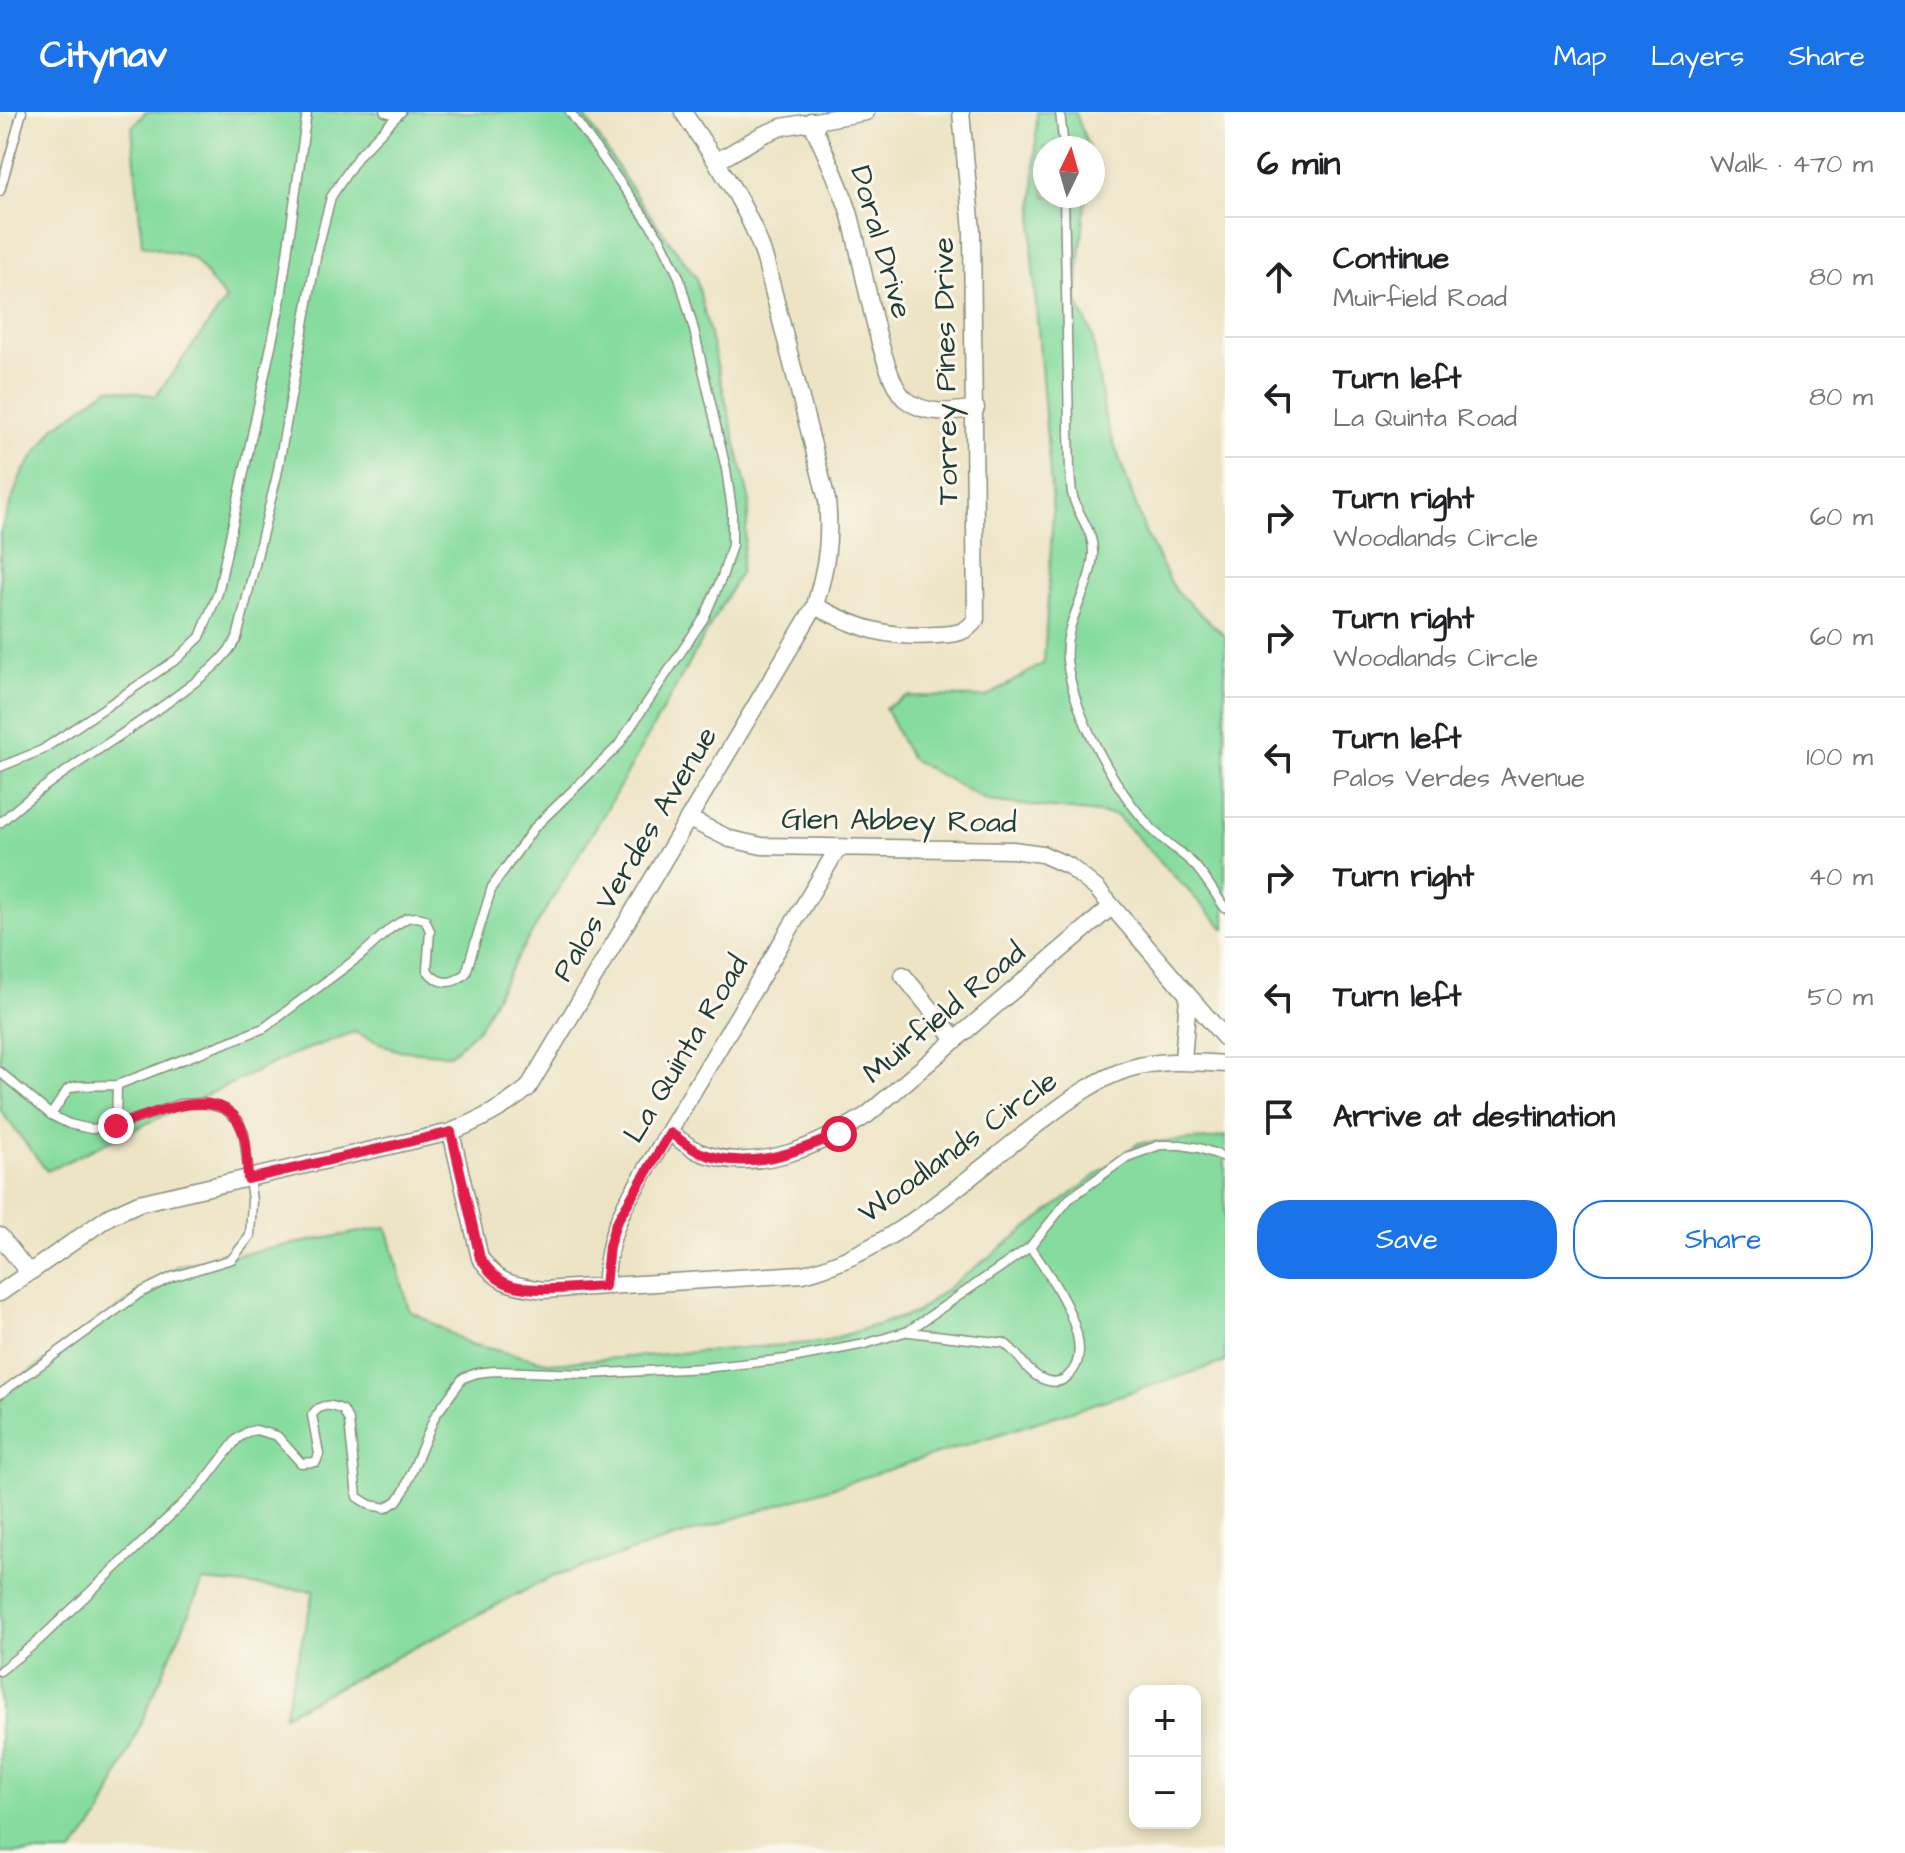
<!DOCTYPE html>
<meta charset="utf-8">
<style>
:root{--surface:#fff;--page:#f6f6f6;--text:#202124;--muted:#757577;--line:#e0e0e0;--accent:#1a73e8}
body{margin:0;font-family:"Architects Daughter",sans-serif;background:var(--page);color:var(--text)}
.controls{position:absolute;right:24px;bottom:24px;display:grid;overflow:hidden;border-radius:16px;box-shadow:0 4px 12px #0003}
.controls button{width:72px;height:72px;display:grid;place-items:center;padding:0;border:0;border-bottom:2px solid var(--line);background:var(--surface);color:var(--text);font:40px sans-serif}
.compass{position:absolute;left:1033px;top:24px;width:72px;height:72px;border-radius:50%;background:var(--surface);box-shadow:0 4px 12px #0003;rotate:5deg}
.stop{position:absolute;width:24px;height:24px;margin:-18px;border:6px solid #e11d48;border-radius:50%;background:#fff}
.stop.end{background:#e11d48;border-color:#fff;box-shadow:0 2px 8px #0008}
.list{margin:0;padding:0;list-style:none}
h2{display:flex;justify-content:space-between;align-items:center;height:104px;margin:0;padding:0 32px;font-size:34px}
h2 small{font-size:26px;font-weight:400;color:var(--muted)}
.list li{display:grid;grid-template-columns:52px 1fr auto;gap:24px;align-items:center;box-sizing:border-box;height:120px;padding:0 32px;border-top:2px solid var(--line)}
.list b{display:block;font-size:30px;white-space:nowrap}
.list p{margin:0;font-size:26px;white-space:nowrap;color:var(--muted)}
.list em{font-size:26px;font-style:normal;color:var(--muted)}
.actions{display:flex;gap:16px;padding:24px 32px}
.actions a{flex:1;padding:18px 0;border:2px solid var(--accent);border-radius:32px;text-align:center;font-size:28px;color:var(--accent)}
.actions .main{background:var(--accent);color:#fff}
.icon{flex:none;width:44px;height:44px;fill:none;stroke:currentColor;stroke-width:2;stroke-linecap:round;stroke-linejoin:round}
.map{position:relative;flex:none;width:1225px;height:1741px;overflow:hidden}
header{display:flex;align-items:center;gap:48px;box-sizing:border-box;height:112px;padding:0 40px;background:var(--accent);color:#fff}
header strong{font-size:38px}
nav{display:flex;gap:44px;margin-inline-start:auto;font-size:28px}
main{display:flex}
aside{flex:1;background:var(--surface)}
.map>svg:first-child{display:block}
.green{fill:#86dc9f;stroke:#528c6a;stroke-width:2}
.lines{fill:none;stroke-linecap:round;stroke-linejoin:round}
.service-casing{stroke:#86907c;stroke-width:11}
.minor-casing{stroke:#86907c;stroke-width:19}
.service{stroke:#fff;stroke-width:8}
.minor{stroke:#fff;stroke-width:16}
.route{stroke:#e11d48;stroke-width:10}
.labels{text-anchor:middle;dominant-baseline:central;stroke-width:6;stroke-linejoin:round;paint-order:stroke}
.street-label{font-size:30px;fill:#1f3d34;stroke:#fbf7ec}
</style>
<header>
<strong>Citynav</strong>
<nav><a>Map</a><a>Layers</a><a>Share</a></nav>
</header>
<main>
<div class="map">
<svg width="1225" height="1741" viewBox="0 0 1225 1741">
<rect width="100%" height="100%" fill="#fbf7ec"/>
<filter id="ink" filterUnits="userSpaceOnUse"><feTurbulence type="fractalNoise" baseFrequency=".0125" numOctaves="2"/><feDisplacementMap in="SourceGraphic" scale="16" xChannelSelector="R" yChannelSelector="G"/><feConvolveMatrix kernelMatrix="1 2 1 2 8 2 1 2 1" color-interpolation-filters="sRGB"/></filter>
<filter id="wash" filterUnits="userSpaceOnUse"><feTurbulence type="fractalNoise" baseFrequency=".006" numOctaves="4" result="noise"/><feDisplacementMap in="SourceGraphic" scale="32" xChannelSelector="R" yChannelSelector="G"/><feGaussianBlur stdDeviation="1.8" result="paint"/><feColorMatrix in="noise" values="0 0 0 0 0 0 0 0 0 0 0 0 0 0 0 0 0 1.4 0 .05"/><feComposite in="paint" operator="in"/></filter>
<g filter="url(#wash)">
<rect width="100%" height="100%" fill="#ede4c5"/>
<path class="green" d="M 146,0 L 582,0 L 636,84 L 696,165 L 750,390 L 740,461 L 608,695 L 516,847 L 479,916 L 450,943 L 396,938 L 354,920 L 291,943 L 47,1059 L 0,998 L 0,421 L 21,363 L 54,316 L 109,276 L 156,284 L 226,188 L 193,146 L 142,133 L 132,15 Z
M 1037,0 L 1075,0 L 1089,36 L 1045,36 L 1045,84 L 1086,84 L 1076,188 L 1092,222 L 1105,306 L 1146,422 L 1175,478 L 1225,524 L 1225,817 L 1116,703 L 987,689 L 910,646 L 885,596 L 907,584 L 986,585 L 1044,551 L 1053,400 L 1032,145 Z
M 1225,1024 L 1225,1250 L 549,1466 L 284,1603 L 314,1479 L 203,1469 L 100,1705 L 72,1741 L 0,1741 L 0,1281 L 179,1153 L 387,1115 L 409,1198 L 470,1232 L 551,1251 L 822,1230 L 915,1201 L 1139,1031 L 1209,1027 Z"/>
</g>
<g filter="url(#ink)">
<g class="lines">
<g class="service-casing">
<path id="service" d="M 385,0 L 396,3
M 1060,0 L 1064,36
M 0,79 L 22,0
M 1064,84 L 1070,361 C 1071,369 1071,378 1073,385 C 1079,406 1094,419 1093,442 C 1091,479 1063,509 1067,548 C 1073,603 1117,681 1155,720 C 1168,733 1185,742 1197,756 C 1207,768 1216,783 1225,796
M 0,655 L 42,638 L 177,547 L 200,525 L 218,481 L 280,192 L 307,0
M 0,711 C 53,662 118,628 175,585 C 199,567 222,552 237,526 L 277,363 L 317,140 L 331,85 L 359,43 L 401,0
M 0,960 L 51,1003 L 69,1012 L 91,1017 L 116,1014 L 180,992 L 204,991 L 225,997 L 238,1008 L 244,1022 L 252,1089 L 250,1124 L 232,1147 L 172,1165 L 140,1181 L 0,1282
M 51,1003 L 68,977 L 76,974 L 117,973 L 264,916 L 360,844 L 391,816 L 407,806 L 417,805 L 425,807 L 430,819 L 427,858 C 438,873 452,874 466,861 L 492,775 L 534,716 L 618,634 L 704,506 L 722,465 L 732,433 L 732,398 L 726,357 L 694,218 L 679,165 L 661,128 L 570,0
M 116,1014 L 117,973
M 909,1220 L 1004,1231 C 1020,1241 1026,1262 1045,1268 C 1054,1271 1062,1270 1068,1264 C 1101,1235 1049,1161 1030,1135
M 0,1559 L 37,1530 L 123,1449 L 200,1375 L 237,1327 L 247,1320 L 256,1318 L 277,1324 L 301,1351 L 316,1350 L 319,1342 L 312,1303 C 320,1291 331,1292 343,1298 L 349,1309 L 357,1385 L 370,1393 L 386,1396 L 397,1389 L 404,1379 L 435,1304 L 463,1266 L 477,1261 L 494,1259 L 587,1262 L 704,1256 L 787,1247 L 865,1232 L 908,1219 L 1030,1135 L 1069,1087 L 1127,1045 L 1160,1033 L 1181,1033 L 1199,1036 L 1225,1045"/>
</g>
<g class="minor-casing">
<path id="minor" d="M 811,9 C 824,39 839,69 849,100 C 861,138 880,266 905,287 C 926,304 952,300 976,296
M 716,50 L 762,23 L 782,15 L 866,0
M 815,494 C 858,516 888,527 937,523 C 954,522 966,522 976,507 L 972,119 L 961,0
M 689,707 L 730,727 L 762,734 L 1013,738 L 1042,742 L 1069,754 L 1097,777 L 1225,926
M 903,863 L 956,928
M 1183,949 L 1188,885
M 451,1020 L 480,1146 C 501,1174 510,1172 543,1178 L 803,1162 C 893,1140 966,1065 1039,1011 C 1067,990 1094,968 1128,957 C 1160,947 1192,950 1225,952
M 670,1021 C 680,1027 690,1037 702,1041 C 759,1062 819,1034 867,1003 L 1111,795
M 0,1124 L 28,1160
M 605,1174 C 608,1141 611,1120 627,1090 L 838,736
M 0,1181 L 110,1104 L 139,1091 L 451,1020 C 480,1008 504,996 528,976 L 815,494 C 826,455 831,429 827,388 L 765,147 C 748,92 714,47 683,0"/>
</g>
<use href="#service" class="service"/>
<use href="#minor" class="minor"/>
</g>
</g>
<g class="lines" filter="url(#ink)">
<path class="route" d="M 116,1014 C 146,1004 217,971 239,1011 C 248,1027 247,1049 248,1067 L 451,1020 L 480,1146 C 486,1154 492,1164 502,1169 C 525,1183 578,1175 605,1174 L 609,1134 L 616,1111 L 670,1021 C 680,1027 690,1036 701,1041 C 748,1059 795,1041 839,1022"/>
</g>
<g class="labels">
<g class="street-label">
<text transform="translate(881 130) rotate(74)">Doral Drive</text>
<text transform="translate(946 259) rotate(-91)">Torrey Pines Drive</text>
<text transform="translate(899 709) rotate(1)">Glen Abbey Road</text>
<text transform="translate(635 742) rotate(-59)">Palos Verdes Avenue</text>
<text transform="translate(944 901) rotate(-40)">Muirfield Road</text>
<text transform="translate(686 937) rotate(-59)">La Quinta Road</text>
<text transform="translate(958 1035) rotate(-36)">Woodlands Circle</text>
</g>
</g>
</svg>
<div class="controls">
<button>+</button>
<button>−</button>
</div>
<svg class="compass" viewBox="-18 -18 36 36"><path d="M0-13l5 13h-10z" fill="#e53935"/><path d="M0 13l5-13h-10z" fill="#757577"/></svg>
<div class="stop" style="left:839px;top:1022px"></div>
<div class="stop end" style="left:116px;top:1014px"></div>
</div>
<aside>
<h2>6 min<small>Walk · 470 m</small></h2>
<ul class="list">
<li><svg class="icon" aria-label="ahead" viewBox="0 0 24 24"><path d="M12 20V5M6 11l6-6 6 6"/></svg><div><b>Continue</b><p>Muirfield Road</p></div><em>80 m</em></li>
<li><svg class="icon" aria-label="left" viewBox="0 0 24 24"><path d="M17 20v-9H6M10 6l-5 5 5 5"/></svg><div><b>Turn left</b><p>La Quinta Road</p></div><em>80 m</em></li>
<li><svg class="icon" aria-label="right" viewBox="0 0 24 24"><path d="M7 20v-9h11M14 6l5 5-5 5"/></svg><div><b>Turn right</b><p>Woodlands Circle</p></div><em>60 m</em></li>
<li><svg class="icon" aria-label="right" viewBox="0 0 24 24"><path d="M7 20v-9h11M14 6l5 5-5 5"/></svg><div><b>Turn right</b><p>Woodlands Circle</p></div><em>60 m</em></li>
<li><svg class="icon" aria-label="left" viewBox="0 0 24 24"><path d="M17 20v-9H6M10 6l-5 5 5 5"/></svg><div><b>Turn left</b><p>Palos Verdes Avenue</p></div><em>100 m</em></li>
<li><svg class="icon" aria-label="right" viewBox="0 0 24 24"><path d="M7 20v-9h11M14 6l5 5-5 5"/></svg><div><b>Turn right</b></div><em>40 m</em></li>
<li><svg class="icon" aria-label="left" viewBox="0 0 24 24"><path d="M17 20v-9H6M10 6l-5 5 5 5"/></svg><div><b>Turn left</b></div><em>50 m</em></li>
<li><svg class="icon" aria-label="arrive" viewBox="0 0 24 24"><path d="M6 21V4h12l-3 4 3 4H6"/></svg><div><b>Arrive at destination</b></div></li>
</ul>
<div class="actions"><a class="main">Save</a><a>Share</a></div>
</aside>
</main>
